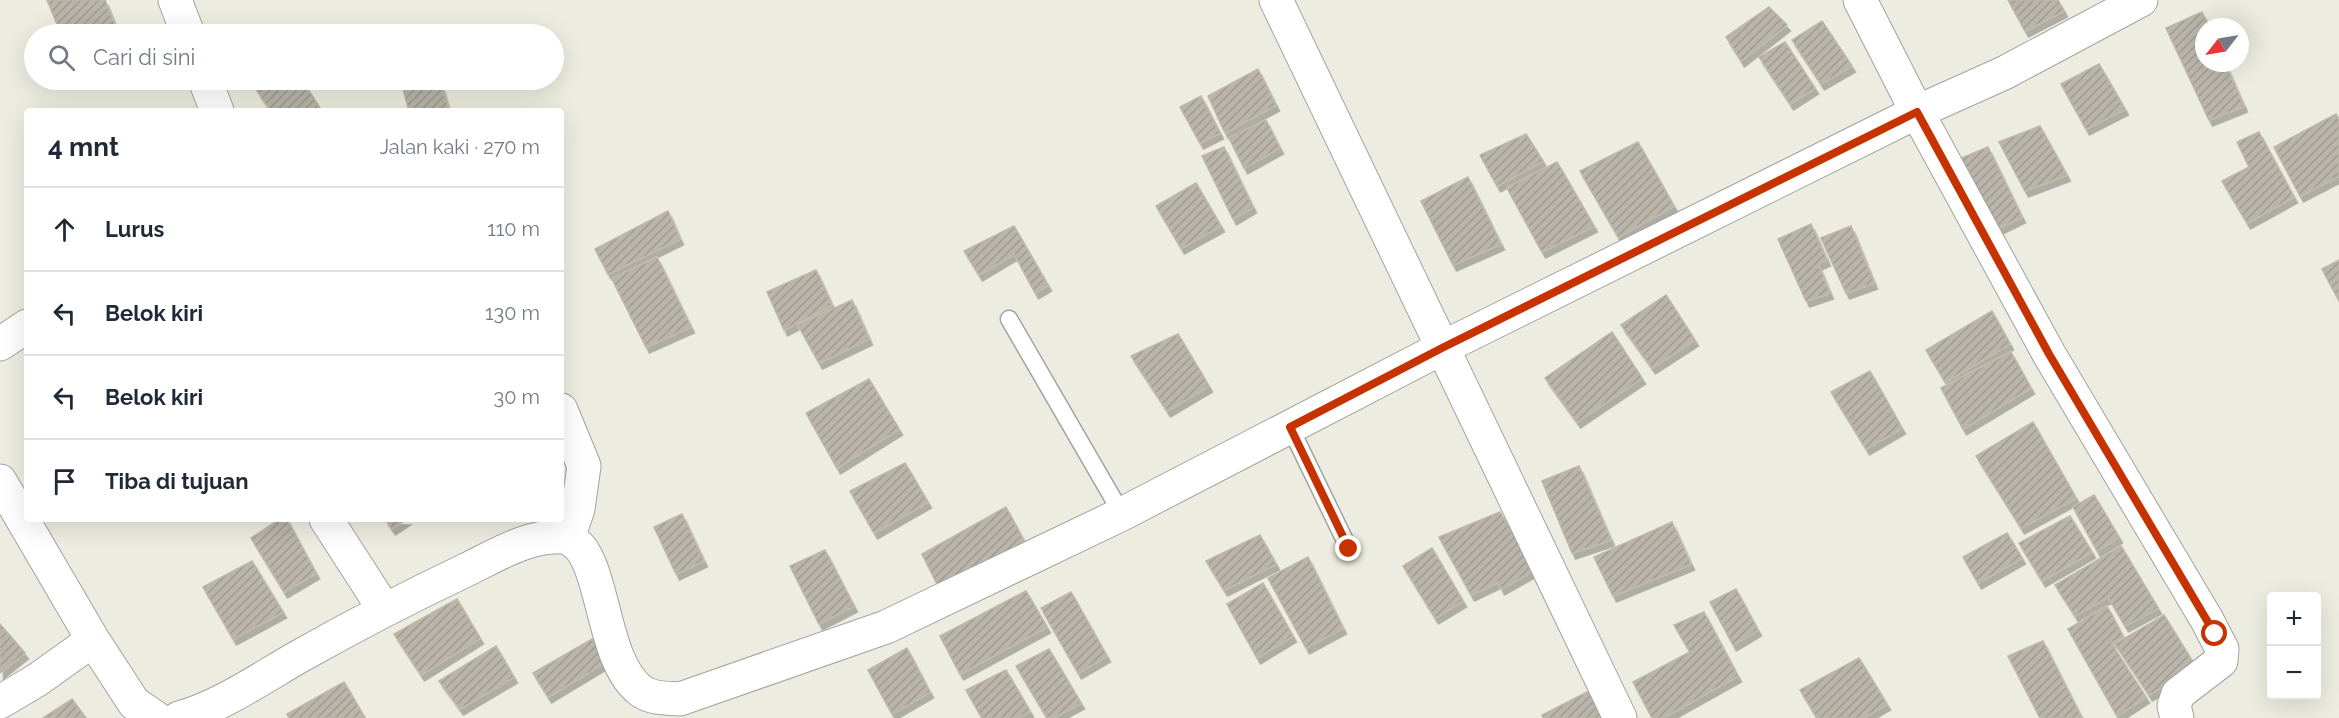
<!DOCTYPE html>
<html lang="id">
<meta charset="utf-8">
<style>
:root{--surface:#fff;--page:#f2f2f3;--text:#1f2937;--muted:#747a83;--line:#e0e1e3}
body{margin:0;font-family:Raleway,sans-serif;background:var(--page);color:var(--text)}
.controls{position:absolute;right:18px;bottom:18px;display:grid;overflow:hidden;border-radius:6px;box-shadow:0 6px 24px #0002}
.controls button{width:54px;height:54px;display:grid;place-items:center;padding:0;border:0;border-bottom:2px solid var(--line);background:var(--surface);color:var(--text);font:30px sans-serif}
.compass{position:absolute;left:2195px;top:18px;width:54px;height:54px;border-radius:50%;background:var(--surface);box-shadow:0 6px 24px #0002;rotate:239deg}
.stop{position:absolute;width:18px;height:18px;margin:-14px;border:4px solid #c63300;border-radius:50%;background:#fff}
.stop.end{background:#c63300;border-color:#fff;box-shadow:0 2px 6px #0008}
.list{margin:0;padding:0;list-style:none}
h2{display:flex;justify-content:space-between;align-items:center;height:78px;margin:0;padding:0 24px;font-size:26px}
h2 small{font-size:20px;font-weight:400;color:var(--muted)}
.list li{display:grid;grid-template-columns:39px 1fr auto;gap:18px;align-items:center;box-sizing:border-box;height:84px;padding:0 24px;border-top:2px solid var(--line)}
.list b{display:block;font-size:22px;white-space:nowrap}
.list em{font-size:20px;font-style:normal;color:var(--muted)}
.icon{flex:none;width:33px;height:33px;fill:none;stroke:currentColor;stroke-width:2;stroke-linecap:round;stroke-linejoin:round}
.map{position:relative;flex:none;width:2339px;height:718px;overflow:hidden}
.search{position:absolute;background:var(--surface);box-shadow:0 6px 24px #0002;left:24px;top:24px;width:540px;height:66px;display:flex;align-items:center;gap:15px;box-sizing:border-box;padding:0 21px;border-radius:33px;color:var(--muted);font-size:22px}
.panel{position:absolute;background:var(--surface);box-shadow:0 6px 24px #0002;left:24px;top:108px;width:540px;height:414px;border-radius:6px}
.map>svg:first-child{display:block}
.building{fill:url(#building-hatch);stroke:#bfb6a3;stroke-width:1.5;filter:url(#shadow)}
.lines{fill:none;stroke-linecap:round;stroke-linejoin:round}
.lane-casing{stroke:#a2a2a2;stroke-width:19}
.street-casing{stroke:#a2a2a2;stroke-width:35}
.lane{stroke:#fff;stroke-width:16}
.street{stroke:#fff;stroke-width:33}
.route{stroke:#c63300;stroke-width:8}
</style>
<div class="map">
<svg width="2339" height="718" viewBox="0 0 2339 718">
<defs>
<pattern id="building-hatch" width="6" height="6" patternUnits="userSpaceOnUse" patternTransform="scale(1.5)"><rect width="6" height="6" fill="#b9b5aa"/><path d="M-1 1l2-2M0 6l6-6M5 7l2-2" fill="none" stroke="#9e9b92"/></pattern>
<filter id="shadow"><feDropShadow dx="3.5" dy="6" stdDeviation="0" flood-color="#0004"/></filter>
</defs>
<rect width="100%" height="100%" fill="#edece0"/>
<path class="building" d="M 47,0 L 105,0 L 117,31 L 107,34 L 61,34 Z
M 2008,0 L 2058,0 L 2064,11 L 2025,31 Z
M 1769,7 L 1787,25 L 1741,61 L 1726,37 Z
M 2202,12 L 2209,27 L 2204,27 L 2204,63 L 2225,63 L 2244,106 L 2209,120 L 2166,28 Z
M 1822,21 L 1852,66 L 1821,84 L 1792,40 Z
M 1785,42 L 1815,88 L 1790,104 L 1759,57 Z
M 2099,64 L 2125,109 L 2086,129 L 2061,84 Z
M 1258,69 L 1276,105 L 1225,133 L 1208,96 Z
M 276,80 L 302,80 L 322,111 L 271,111 L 257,91 Z
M 422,80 L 439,80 L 449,111 L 409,111 L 402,85 Z
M 1201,96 L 1220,133 L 1200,143 L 1180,107 Z
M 2336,114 L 2339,119 L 2339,176 L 2300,196 L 2274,147 Z
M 1266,120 L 1280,148 L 1244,168 L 1229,138 Z
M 2040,126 L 2067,175 L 2025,191 L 1999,142 Z
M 2259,132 L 2294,197 L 2247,223 L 2222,181 L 2249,167 L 2237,142 Z
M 1526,134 L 1543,161 L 1497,186 L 1480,155 Z
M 1638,142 L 1674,206 L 1618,237 L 1580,171 Z
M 1224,147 L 1253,207 L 1233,219 L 1202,156 Z
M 1988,147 L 2022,217 L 1993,231 L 1957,160 Z
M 1557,162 L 1594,226 L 1542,252 L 1507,188 Z
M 1468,177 L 1501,244 L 1453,265 L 1421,201 Z
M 1196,183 L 1221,226 L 1181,248 L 1156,206 Z
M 668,211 L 680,239 L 608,274 L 595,249 Z
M 1811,224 L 1827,260 L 1818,264 L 1830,293 L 1806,301 L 1778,239 Z
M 1014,226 L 1048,285 L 1035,293 L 1014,254 L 979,275 L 964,251 Z
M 1851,226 L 1874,283 L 1846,293 L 1821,238 Z
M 657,257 L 691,327 L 646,347 L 612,279 Z
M 2339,260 L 2339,301 L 2322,269 Z
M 816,270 L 832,305 L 784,330 L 767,292 Z
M 1666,295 L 1695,340 L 1652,368 L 1621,325 Z
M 852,300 L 869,339 L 819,363 L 798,325 Z
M 1992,311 L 2010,344 L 1945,382 L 1926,350 Z
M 1612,332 L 1642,378 L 1577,422 L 1545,378 Z
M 1178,334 L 1209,386 L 1167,411 L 1131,356 Z
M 2011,352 L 2031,388 L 1963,429 L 1941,388 Z
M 1870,371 L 1902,428 L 1866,449 L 1831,392 Z
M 869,379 L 899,429 L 837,468 L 806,413 Z
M 2033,422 L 2076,498 L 2021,528 L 1976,456 Z
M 905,463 L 928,502 L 874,533 L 850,491 Z
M 1579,466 L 1611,540 L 1572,553 L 1542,481 Z
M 2094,495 L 2119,537 L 2097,551 L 2073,507 Z
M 1006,507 L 1025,543 L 940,590 L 922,554 Z
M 1500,512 L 1512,533 L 1522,528 L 1534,554 L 1525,559 L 1531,572 L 1501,589 L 1498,582 L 1471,595 L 1439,537 Z
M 682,514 L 704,561 L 676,574 L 654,527 Z
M 2070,516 L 2092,552 L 2042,581 L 2019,543 Z
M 280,519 L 287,519 L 316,573 L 284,592 L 251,538 Z
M 385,519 L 407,519 L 392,529 Z
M 1672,522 L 1691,564 L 1613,596 L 1594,557 Z
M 2007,533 L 2022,558 L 1978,583 L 1963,557 Z
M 1260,535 L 1276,564 L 1224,590 L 1206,561 Z
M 2121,546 L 2158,608 L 2125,626 L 2108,597 L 2075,616 L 2055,585 Z
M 1432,548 L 1463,601 L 1435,618 L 1403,566 Z
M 825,550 L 854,606 L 819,624 L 790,566 Z
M 1308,557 L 1343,628 L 1306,648 L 1268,578 Z
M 252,561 L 283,612 L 233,639 L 203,587 Z
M 1263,583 L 1293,636 L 1257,658 L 1227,604 Z
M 1736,589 L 1758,630 L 1733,645 L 1710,602 Z
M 1026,591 L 1047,627 L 960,674 L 940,636 Z
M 1071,592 L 1107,656 L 1078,673 L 1041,608 Z
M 457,599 L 480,638 L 421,675 L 394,634 Z
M 2107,606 L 2123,636 L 2111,643 L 2146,697 L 2117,716 L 2068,629 Z
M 1704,612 L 1738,676 L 1663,718 L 1652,718 L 1633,682 L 1690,652 L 1674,625 Z
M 2164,615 L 2196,667 L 2149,695 L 2115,644 Z
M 0,624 L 25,653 L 0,673 Z
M 592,639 L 606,662 L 548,697 L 533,673 Z
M 2043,641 L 2082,718 L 2040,718 L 2008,656 Z
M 496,646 L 514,677 L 460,709 L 439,681 Z
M 907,648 L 930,692 L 892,714 L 868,670 Z
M 1049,649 L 1081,703 L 1053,718 L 1047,718 L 1016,666 Z
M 1859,658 L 1887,704 L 1863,718 L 1817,718 L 1800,690 Z
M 1006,670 L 1030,711 L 1018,718 L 982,718 L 966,690 Z
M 344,682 L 365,718 L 289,718 L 287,714 Z
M 1589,691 L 1602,718 L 1543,718 L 1542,715 Z
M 72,699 L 86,718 L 43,718 Z"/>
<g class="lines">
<g class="lane-casing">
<path id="lane" d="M 1009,319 L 1122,514
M 1290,427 L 1349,549"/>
</g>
<g class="street-casing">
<path id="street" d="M 175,0 L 188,34
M 1276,0 L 1620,718
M 1860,0 L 1917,112 L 2049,354 L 2207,620 L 2222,649 L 2221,661 L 2178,694 L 2174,706 L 2177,718
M 205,80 L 217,111
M 0,344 L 27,326
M 561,410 L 584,466 L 578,509 L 568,538
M 0,481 L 93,640
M 326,519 L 384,609
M 0,702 L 37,680 L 93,640 L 134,703 L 156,718
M 179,718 C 220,707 263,677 300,656 C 355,625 409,597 466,570 C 497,555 528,535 563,537 C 571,538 581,547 584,553 C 605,588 606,665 641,691 C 653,699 666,698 680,699 L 886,627 L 1122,514 L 1442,348 L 1917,112 L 2004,73 L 2141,0"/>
</g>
<use href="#lane" class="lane"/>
<use href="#street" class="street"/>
</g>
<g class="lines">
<path class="route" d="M 1349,549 L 1290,427 L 1442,348 L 1917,112 L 2049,354 L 2215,634"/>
</g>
</svg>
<div class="controls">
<button>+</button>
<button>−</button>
</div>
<svg class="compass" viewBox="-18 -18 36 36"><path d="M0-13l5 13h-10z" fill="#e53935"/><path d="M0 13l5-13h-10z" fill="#747a83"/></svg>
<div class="stop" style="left:2215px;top:634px"></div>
<div class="stop end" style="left:1349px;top:549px"></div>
<div class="search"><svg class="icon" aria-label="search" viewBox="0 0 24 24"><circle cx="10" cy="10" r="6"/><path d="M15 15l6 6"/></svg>Cari di sini</div>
<section class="panel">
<h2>4 mnt<small>Jalan kaki · 270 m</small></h2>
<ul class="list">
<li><svg class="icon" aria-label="ahead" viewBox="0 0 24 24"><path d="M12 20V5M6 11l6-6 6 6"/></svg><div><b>Lurus</b></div><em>110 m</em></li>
<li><svg class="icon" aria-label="left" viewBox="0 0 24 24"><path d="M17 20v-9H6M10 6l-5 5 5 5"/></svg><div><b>Belok kiri</b></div><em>130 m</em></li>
<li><svg class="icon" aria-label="left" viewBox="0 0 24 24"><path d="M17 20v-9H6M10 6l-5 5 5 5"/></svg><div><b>Belok kiri</b></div><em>30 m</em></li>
<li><svg class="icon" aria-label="arrive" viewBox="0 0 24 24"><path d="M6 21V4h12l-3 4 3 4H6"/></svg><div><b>Tiba di tujuan</b></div></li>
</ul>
</section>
</div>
